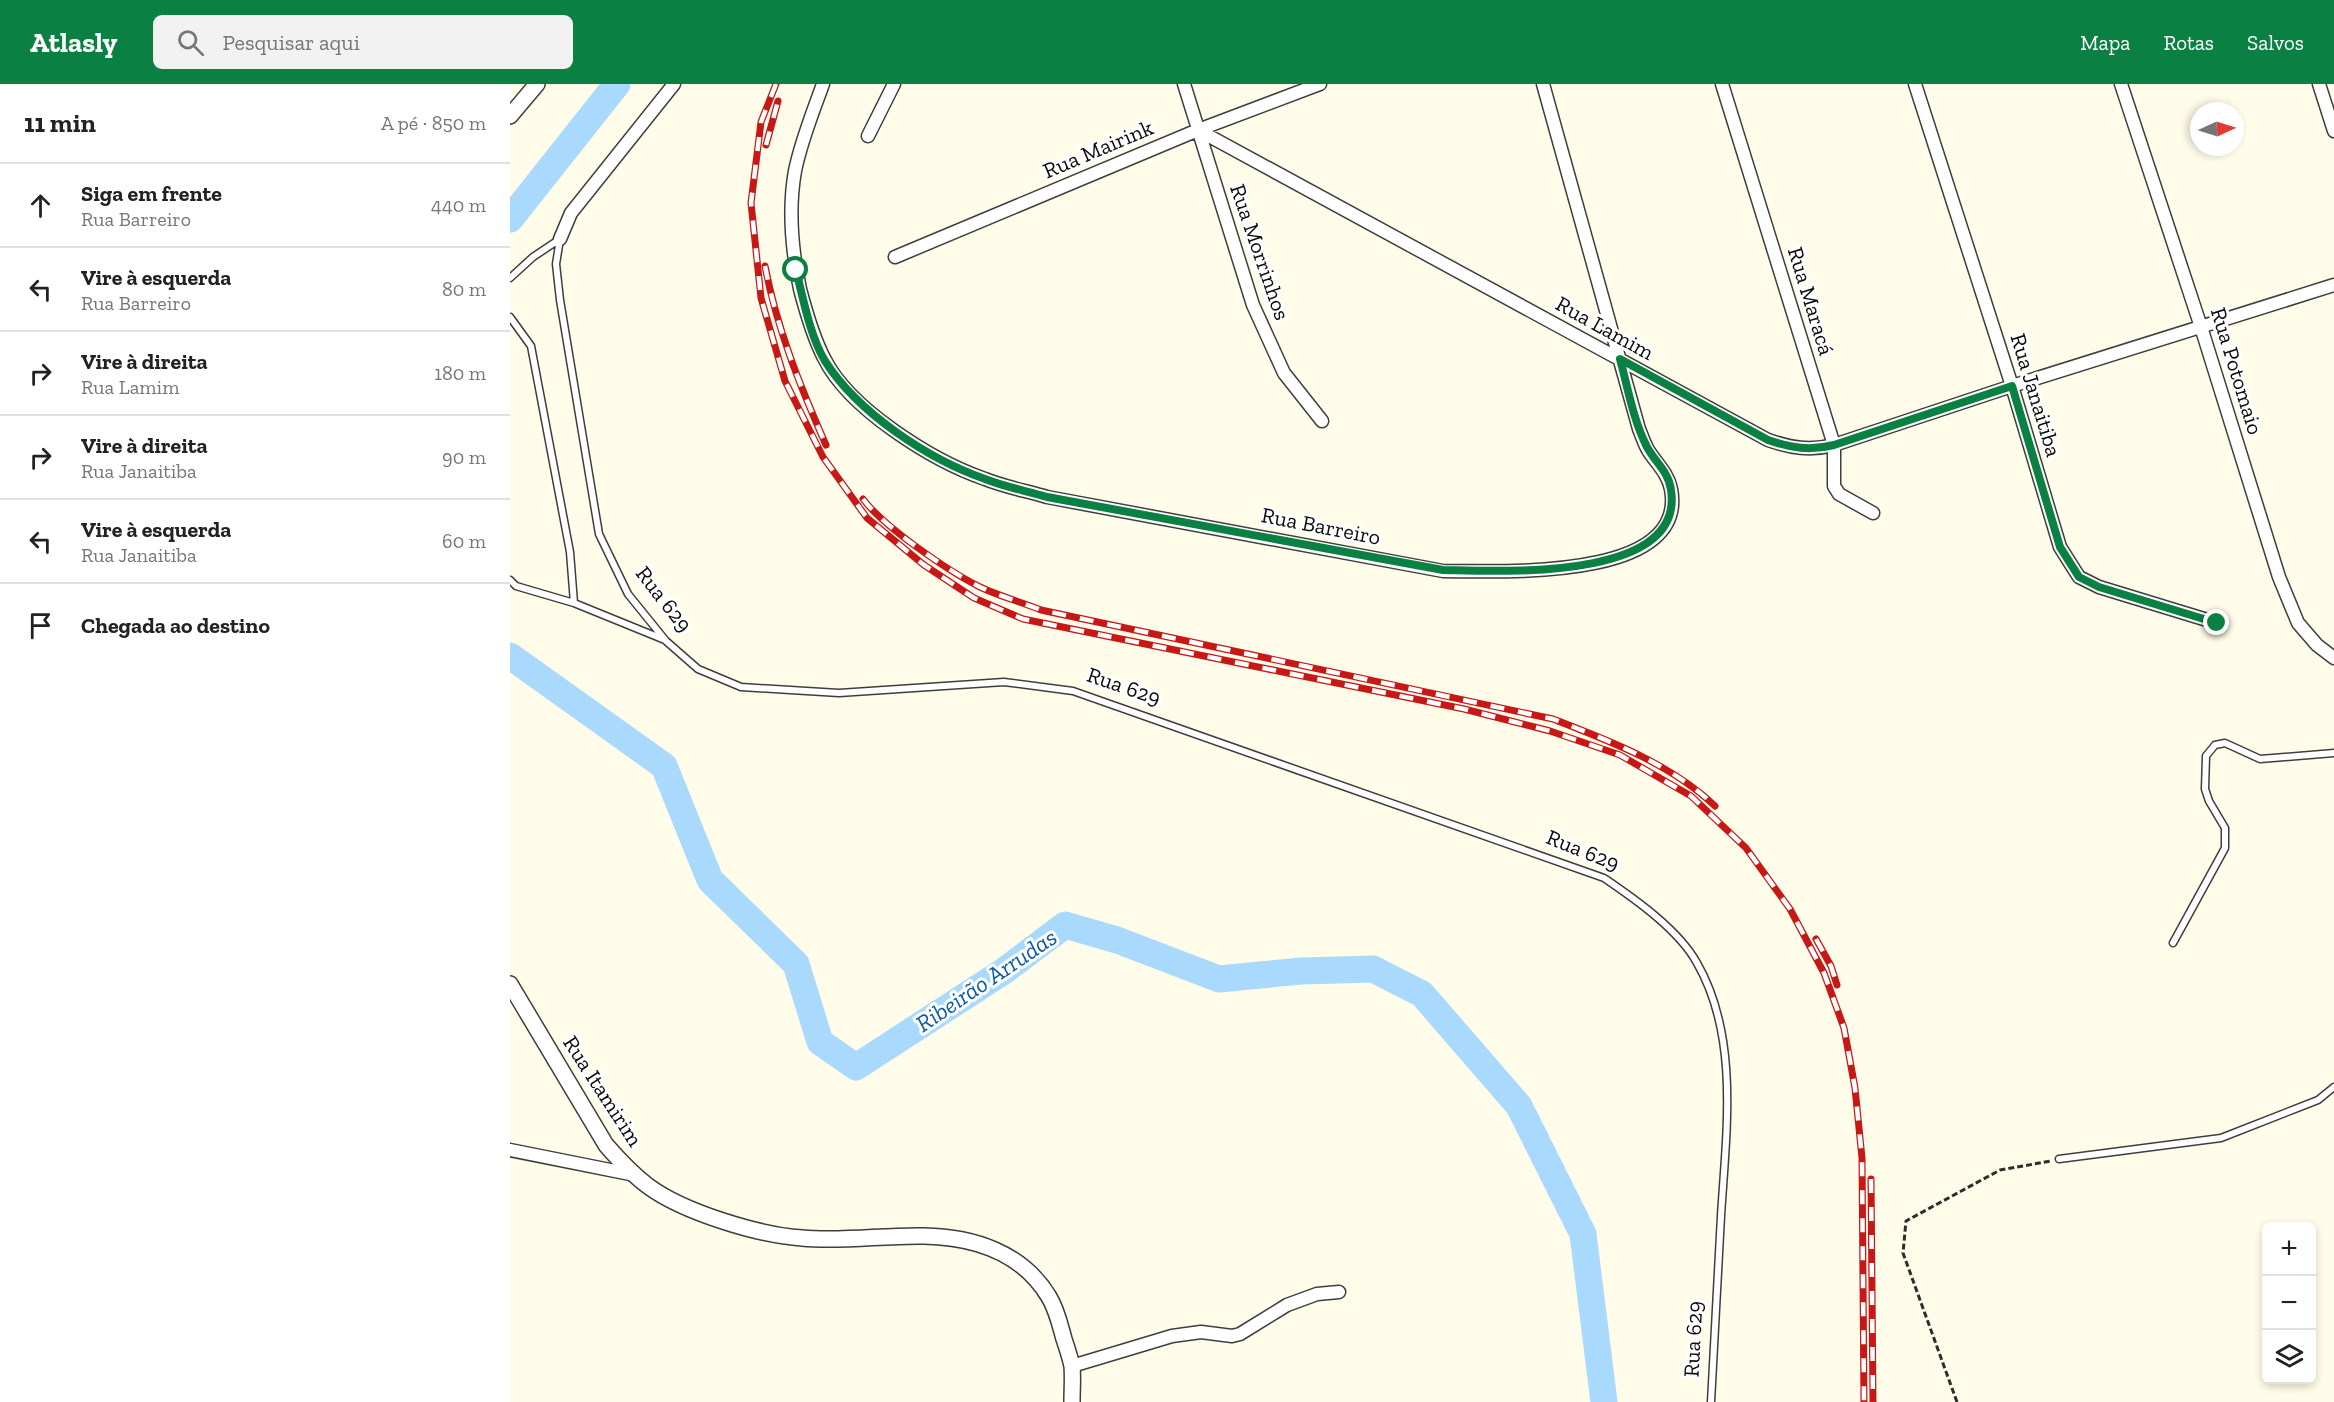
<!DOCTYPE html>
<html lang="pt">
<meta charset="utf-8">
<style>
:root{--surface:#fff;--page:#f2f2f2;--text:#222;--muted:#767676;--line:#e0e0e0;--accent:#0b8043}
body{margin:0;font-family:"Zilla Slab",serif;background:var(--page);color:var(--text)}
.controls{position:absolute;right:18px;bottom:18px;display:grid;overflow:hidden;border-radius:9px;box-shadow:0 3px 9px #0003}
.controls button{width:54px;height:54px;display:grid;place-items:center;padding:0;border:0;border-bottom:2px solid var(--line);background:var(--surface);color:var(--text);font:30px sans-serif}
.compass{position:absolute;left:1680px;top:18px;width:54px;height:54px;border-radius:50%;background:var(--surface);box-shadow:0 3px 9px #0003;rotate:86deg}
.stop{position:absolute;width:18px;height:18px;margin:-14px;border:4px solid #0b8043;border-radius:50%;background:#fff}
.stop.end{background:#0b8043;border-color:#fff;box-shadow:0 2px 6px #0008}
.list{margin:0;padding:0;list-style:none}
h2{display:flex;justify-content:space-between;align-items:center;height:78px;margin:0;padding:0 24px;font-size:26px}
h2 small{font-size:20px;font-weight:400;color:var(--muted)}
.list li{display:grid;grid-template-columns:39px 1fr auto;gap:18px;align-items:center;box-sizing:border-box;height:84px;padding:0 24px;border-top:2px solid var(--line)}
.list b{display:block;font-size:22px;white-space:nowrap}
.list p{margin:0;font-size:20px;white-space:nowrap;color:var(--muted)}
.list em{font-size:20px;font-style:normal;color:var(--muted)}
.icon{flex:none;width:33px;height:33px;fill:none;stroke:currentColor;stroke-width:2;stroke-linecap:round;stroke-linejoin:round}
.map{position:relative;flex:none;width:1824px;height:1318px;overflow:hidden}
header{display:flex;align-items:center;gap:36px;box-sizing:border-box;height:84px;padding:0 30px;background:var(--accent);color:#fff}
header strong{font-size:28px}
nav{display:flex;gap:33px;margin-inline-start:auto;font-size:21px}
.search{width:420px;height:54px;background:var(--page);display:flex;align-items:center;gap:15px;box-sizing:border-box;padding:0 21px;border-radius:9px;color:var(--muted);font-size:22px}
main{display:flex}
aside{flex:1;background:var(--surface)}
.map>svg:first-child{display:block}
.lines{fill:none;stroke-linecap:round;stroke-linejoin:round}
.river{stroke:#a9d9fc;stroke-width:27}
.service-casing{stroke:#3e3e3e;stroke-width:9}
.minor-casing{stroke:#3e3e3e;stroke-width:15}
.tertiary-casing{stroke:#3e3e3e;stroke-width:18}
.path{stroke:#2d2d2d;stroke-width:3;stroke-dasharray:6 3;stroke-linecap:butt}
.service{stroke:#fff;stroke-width:6}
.minor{stroke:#fff;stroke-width:12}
.tertiary{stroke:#fff;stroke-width:15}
.rail-casing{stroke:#c71818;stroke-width:7}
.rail{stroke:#fff;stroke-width:4.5;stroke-dasharray:14;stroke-linecap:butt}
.route{stroke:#0b8043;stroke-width:8}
.labels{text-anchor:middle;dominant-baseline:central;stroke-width:6;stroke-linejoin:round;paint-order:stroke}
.street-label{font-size:22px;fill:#0b0b0b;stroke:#fff}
.water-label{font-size:24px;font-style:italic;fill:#0a5ba7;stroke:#fff}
</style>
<header>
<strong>Atlasly</strong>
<div class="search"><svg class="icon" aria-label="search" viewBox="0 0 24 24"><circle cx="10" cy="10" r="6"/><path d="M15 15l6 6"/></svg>Pesquisar aqui</div>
<nav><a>Mapa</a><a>Rotas</a><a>Salvos</a></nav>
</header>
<main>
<aside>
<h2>11 min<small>A pé · 850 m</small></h2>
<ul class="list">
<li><svg class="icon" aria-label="ahead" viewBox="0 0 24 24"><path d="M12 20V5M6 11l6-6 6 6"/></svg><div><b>Siga em frente</b><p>Rua Barreiro</p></div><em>440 m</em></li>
<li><svg class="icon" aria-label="left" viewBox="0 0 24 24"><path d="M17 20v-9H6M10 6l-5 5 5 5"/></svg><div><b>Vire à esquerda</b><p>Rua Barreiro</p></div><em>80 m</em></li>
<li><svg class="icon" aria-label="right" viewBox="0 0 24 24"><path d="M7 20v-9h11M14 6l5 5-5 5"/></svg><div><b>Vire à direita</b><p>Rua Lamim</p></div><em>180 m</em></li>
<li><svg class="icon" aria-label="right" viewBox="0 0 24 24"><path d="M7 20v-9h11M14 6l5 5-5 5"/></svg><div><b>Vire à direita</b><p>Rua Janaitiba</p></div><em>90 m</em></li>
<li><svg class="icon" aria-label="left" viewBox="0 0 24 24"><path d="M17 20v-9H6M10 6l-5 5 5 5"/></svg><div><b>Vire à esquerda</b><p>Rua Janaitiba</p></div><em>60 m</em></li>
<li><svg class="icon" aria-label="arrive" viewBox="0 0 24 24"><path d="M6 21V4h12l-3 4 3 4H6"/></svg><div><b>Chegada ao destino</b></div></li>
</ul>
</aside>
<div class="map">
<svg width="1824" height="1318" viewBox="0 0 1824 1318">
<rect width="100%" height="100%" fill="#fffce9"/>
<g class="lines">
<path class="river" d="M 0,135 L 107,0
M 0,572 L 154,682 L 200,796 L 286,880 L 310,958 L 346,983 L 494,887 L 555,841 L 607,856 L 709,895 L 791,887 L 863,885 L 912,910 L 1009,1022 L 1073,1150 L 1094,1318"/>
<g class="service-casing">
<path id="service" d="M 50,155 L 46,180 L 50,216 L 89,450 L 118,510 L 156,557 L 188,585 L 231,603 L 329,609 L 494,598 L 563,607 L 1094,794 C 1125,815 1169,846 1187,879 C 1230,954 1216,1049 1211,1132 C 1208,1194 1204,1256 1201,1318
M 0,194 L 23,173 L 50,155
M 0,233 L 21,262 L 60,468 L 64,519
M 0,496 L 6,502 L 64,519 L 155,556
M 1663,859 L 1715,764 L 1715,744 L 1699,717 L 1695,705 L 1696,672 L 1705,661 L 1715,659 L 1750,675 L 1824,669
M 1549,1075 L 1711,1054 L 1808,1016 L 1824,1003"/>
</g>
<g class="minor-casing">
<path id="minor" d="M 313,0 C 303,28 291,57 285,87 C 278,126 282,167 290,205 C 296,228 303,253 314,274 C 339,325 423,377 475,395 C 495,403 517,407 537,413 L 933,487 C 988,487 1179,498 1161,405 C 1158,389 1146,379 1138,366 C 1134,359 1132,352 1129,345 L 1033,0
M 674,0 L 743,221 L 774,289 L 812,337
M 1212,0 L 1324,361 L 1324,402 L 1329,410 L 1363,429
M 1405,0 L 1502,302 L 1550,463 L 1569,493 L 1589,503 L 1707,539
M 1611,0 L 1691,243 L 1769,493 L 1788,539 L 1807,561 L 1824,574
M 1809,0 L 1824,47
M 688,46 L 1258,356 C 1281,364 1300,367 1324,361 L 1502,302 L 1824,201
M 358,52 L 384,0
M 50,155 L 61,129 L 164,0
M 385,173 L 688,46 L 810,0
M 0,1066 L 125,1091
M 562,1282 L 662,1252 L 691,1248 L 722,1252 L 730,1250 L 777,1221 L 807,1210 L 829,1208"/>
</g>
<g class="tertiary-casing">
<path id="tertiary" d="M 0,32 L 27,0
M 0,900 L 96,1061 C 109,1076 122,1090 138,1102 C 173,1128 248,1151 292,1154 C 332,1158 374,1151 414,1152 C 463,1153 512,1168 539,1213 C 547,1226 550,1241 554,1255 C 557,1264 560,1273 562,1282 C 563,1293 562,1306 562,1318"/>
</g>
<path class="path" d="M 1447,1318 L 1393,1169 L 1396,1137 L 1490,1086 L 1541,1077"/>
<use href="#service" class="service"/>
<use href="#minor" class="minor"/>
<use href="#tertiary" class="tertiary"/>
<g class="rail-casing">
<path id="rail" d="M 266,0 L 251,38 L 241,119 L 251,214 L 275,297 L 313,373 L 357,434 L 414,481 L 464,514 L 513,535 L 954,625 L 1040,647 L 1110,671 L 1181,712 L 1236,764 L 1280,825 L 1314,889 L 1334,944 L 1345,1004 L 1352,1074 L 1354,1318
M 256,61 L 268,17
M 255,182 C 267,245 290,302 316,361
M 353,415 C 374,443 438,487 470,503 C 489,512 511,518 531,526 L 1043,635 C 1100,657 1161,680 1205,722
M 1306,855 L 1321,882 L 1327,901
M 1361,1095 L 1363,1318"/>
</g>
<use href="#rail" class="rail"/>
</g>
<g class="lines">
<path class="route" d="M 286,186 C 293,214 300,252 315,277 C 348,329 418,375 475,395 C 495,403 517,407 537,413 L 933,486 C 989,487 1175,498 1161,406 C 1159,388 1145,378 1137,363 C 1123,336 1118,304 1110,275 L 1258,356 C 1281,364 1300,367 1324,361 L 1502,302 L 1550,463 L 1569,493 L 1589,503 L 1707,539"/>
</g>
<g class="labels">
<g class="street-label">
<text transform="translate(588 65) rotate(-23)">Rua Mairink</text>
<text transform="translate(750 168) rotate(71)">Rua Morrinhos</text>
<text transform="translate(1301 217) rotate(73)">Rua Maracá</text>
<text transform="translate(1095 244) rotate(29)">Rua Lamim</text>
<text transform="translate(1727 287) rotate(73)">Rua Potomaio</text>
<text transform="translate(1526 311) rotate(73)">Rua Janaitiba</text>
<text transform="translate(811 442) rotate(11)">Rua Barreiro</text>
<text transform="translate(154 515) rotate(52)">Rua 629</text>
<text transform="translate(614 602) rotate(19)">Rua 629</text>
<text transform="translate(1073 766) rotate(22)">Rua 629</text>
<text transform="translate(93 1007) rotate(57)">Rua Itamirim</text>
<text transform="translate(1183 1255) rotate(-87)">Rua 629</text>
</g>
<g class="water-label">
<text transform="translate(476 896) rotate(-34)">Ribeirão Arrudas</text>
</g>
</g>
</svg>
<div class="controls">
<button>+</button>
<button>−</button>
<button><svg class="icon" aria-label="layers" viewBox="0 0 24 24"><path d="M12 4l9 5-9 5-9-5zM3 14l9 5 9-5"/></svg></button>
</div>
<svg class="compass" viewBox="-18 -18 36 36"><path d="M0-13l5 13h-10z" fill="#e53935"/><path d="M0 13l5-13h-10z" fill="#767676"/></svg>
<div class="stop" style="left:286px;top:186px"></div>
<div class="stop end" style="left:1707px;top:539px"></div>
</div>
</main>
